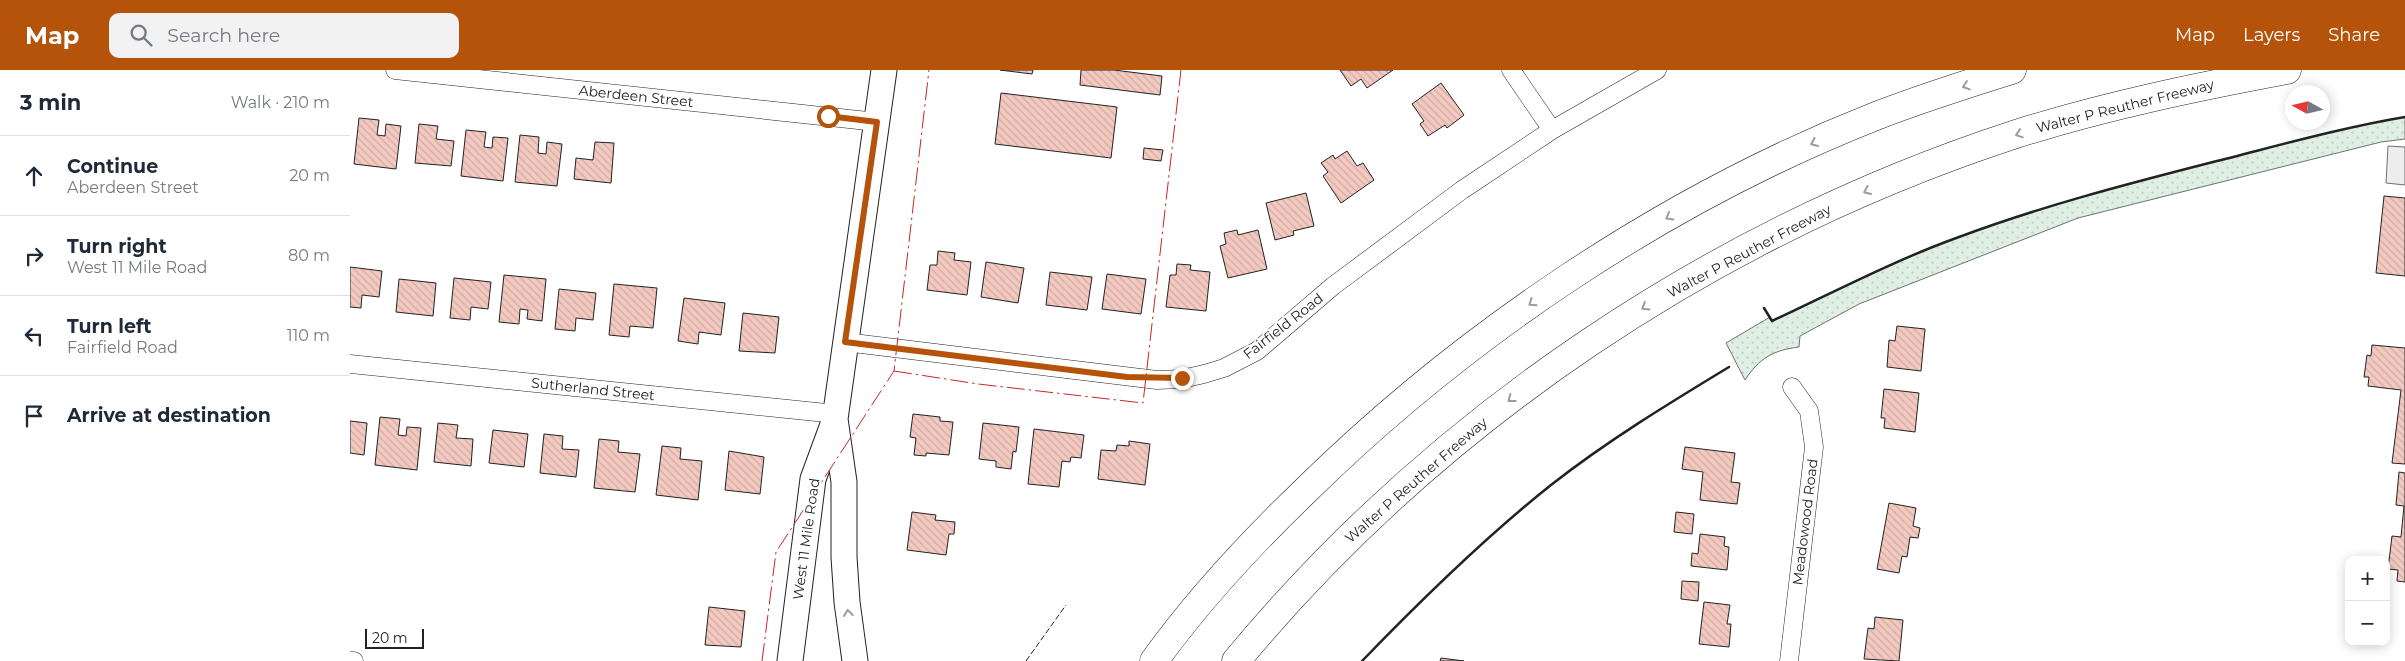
<!DOCTYPE html>
<meta charset="utf-8">
<style>
:root{--surface:#fff;--page:#f2f2f3;--text:#1f2937;--muted:#747a83;--line:#e0e1e3;--accent:#b45309}
body{margin:0;font-family:Montserrat,sans-serif;background:var(--page);color:var(--text)}
.controls{position:absolute;right:15px;bottom:15px;display:grid;overflow:hidden;border-radius:10px;box-shadow:0 2px 12px #0003}
.controls button{width:45px;height:45px;display:grid;place-items:center;padding:0;border:0;border-bottom:1px solid var(--line);background:var(--surface);color:var(--text);font:25px sans-serif}
.compass{position:absolute;left:1935px;top:15px;width:45px;height:45px;border-radius:50%;background:var(--surface);box-shadow:0 2px 12px #0003;rotate:278deg}
.scale{position:absolute;left:15px;bottom:12px;width:59px;box-sizing:border-box;padding-left:5px;border:2px solid #222;border-top:0;font-size:14px;line-height:18px;white-space:nowrap;color:#222;-webkit-text-stroke:4px #fff;paint-order:stroke}
.stop{position:absolute;width:15px;height:15px;margin:-11px;border:4px solid #b45309;border-radius:50%;background:#fff}
.stop.end{background:#b45309;border-color:#fff;box-shadow:0 1px 5px #0008}
.list{margin:0;padding:0;list-style:none}
h2{display:flex;justify-content:space-between;align-items:center;height:65px;margin:0;padding:0 20px;font-size:21px}
h2 small{font-size:16px;font-weight:400;color:var(--muted)}
.list li{display:grid;grid-template-columns:32px 1fr auto;gap:15px;align-items:center;box-sizing:border-box;height:80px;padding:0 20px;border-top:1px solid var(--line)}
.list b{display:block;font-size:19px;white-space:nowrap}
.list p{margin:0;font-size:16px;white-space:nowrap;color:var(--muted)}
.list em{font-size:16px;font-style:normal;color:var(--muted)}
.icon{flex:none;width:28px;height:28px;fill:none;stroke:currentColor;stroke-width:2;stroke-linecap:round;stroke-linejoin:round}
.map{position:relative;flex:none;width:2055px;height:591px;overflow:hidden}
header{display:flex;align-items:center;gap:30px;box-sizing:border-box;height:70px;padding:0 25px;background:var(--accent);color:#fff}
header strong{font-size:24px}
nav{display:flex;gap:28px;margin-inline-start:auto;font-size:18px}
.search{width:350px;height:45px;background:var(--page);display:flex;align-items:center;gap:12px;box-sizing:border-box;padding:0 18px;border-radius:10px;color:var(--muted);font-size:19px}
main{display:flex}
aside{flex:1;background:var(--surface)}
.map>svg:first-child{display:block}
.park{fill:url(#park-dots);stroke:#6f6f6f}
.parking{fill:#ededed;stroke:#6f6f6f}
.building{fill:url(#building-back-hatch);stroke:#222}
.lines{fill:none;stroke-linecap:round;stroke-linejoin:round}
.street-casing{stroke:#222;stroke-width:19}
.secondary-casing{stroke:#222;stroke-width:27}
.highway-casing{stroke:#222;stroke-width:29}
.street{stroke:#fff;stroke-width:18}
.secondary{stroke:#fff;stroke-width:25}
.highway{stroke:#fff;stroke-width:28}
.fence{stroke:#222;stroke-width:1;stroke-dasharray:6 2.5;stroke-linecap:butt}
.wall{stroke:#222;stroke-width:2.5}
.power{stroke:#c62828;stroke-width:1;stroke-dasharray:18 4 2.5 4;stroke-linecap:butt}
.oneway{stroke:#9c9c9c}
.route{stroke:#b45309;stroke-width:6}
.labels{text-anchor:middle;dominant-baseline:central;stroke-width:4;stroke-linejoin:round;paint-order:stroke}
.street-label{font-size:14px;fill:#222;stroke:#fff}
</style>
<header>
<strong>Map</strong>
<div class="search"><svg class="icon" aria-label="search" viewBox="0 0 24 24"><circle cx="10" cy="10" r="6"/><path d="M15 15l6 6"/></svg>Search here</div>
<nav><a>Map</a><a>Layers</a><a>Share</a></nav>
</header>
<main>
<aside>
<h2>3 min<small>Walk · 210 m</small></h2>
<ul class="list">
<li><svg class="icon" aria-label="ahead" viewBox="0 0 24 24"><path d="M12 20V5M6 11l6-6 6 6"/></svg><div><b>Continue</b><p>Aberdeen Street</p></div><em>20 m</em></li>
<li><svg class="icon" aria-label="right" viewBox="0 0 24 24"><path d="M7 20v-9h11M14 6l5 5-5 5"/></svg><div><b>Turn right</b><p>West 11 Mile Road</p></div><em>80 m</em></li>
<li><svg class="icon" aria-label="left" viewBox="0 0 24 24"><path d="M17 20v-9H6M10 6l-5 5 5 5"/></svg><div><b>Turn left</b><p>Fairfield Road</p></div><em>110 m</em></li>
<li><svg class="icon" aria-label="arrive" viewBox="0 0 24 24"><path d="M6 21V4h12l-3 4 3 4H6"/></svg><div><b>Arrive at destination</b></div></li>
</ul>
</aside>
<div class="map">
<svg width="2055" height="591" viewBox="0 0 2055 591">
<defs>
<pattern id="park-dots" width="8" height="8" patternUnits="userSpaceOnUse" patternTransform="scale(1.25)"><rect width="8" height="8" fill="#e0efe3"/><path d="M2 2h.1M6 6h.1" fill="none" stroke="#c0cdc2" stroke-width="1.8" stroke-linecap="round"/></pattern>
<pattern id="building-back-hatch" width="6" height="6" patternUnits="userSpaceOnUse" patternTransform="scale(1.25)"><rect width="6" height="6" fill="#f3c9c0"/><path d="M-1 5l2 2M0 0l6 6M5-1l2 2" fill="none" stroke="#d0aca5"/></pattern>
</defs>
<rect width="100%" height="100%" fill="#fff"/>
<path class="park" d="M 2055,47 L 2055,69 L 2031,72 L 1728,148 L 1509,234 L 1450,266 L 1449,277 C 1424,280 1409,288 1395,310 L 1376,273 L 1420,247 L 1423,251 C 1484,222 1545,190 1609,167 C 1692,136 1777,114 1863,92 C 1927,76 1990,58 2055,47 Z"/>
<path class="parking" d="M 2038,76 L 2055,77 L 2055,115 L 2036,113 Z"/>
<path class="building" d="M 650,0 L 683,0 L 682,4 Z
M 731,0 L 764,0 L 812,6 L 810,25 L 730,15 Z
M 990,0 L 1043,0 L 1017,18 L 1011,9 L 1001,16 Z
M 1091,13 L 1114,45 L 1097,58 L 1095,55 L 1078,66 L 1070,54 L 1074,51 L 1062,34 Z
M 651,23 L 767,37 L 761,88 L 645,74 Z
M 9,48 L 29,50 L 27,65 L 35,66 L 36,54 L 51,56 L 46,99 L 4,94 Z
M 69,54 L 88,56 L 86,69 L 104,71 L 101,96 L 65,93 Z
M 116,60 L 136,62 L 134,77 L 142,78 L 143,67 L 158,68 L 153,111 L 111,106 Z
M 170,65 L 189,67 L 188,83 L 196,84 L 197,72 L 212,74 L 207,116 L 165,112 Z
M 245,72 L 264,73 L 261,113 L 224,109 L 226,88 L 243,90 Z
M 794,78 L 813,80 L 811,91 L 793,89 Z
M 997,81 L 1007,96 L 1013,93 L 1024,110 L 991,133 L 973,106 L 978,102 L 971,93 L 983,85 L 985,89 Z
M 956,123 L 964,156 L 943,161 L 944,165 L 925,170 L 916,133 Z
M 2034,126 L 2055,128 L 2055,206 L 2026,203 Z
M 887,160 L 888,165 L 908,160 L 917,199 L 878,208 L 870,176 L 876,174 L 874,163 Z
M 588,181 L 605,183 L 604,190 L 621,192 L 617,225 L 577,220 L 580,195 L 587,195 Z
M 636,192 L 674,198 L 668,233 L 631,227 Z
M 827,194 L 841,195 L 840,200 L 860,202 L 856,241 L 816,237 L 820,205 L 826,205 Z
M 0,197 L 32,201 L 29,227 L 12,225 L 11,238 L 0,237 Z
M 700,202 L 742,207 L 737,240 L 696,235 Z
M 757,204 L 796,209 L 791,244 L 752,239 Z
M 154,205 L 196,209 L 192,251 L 177,249 L 178,240 L 170,239 L 169,254 L 149,252 Z
M 104,208 L 141,212 L 138,239 L 121,237 L 120,250 L 100,248 Z
M 49,209 L 86,213 L 83,246 L 46,242 Z
M 264,214 L 307,218 L 303,258 L 280,256 L 279,267 L 259,265 Z
M 209,219 L 246,223 L 243,250 L 226,248 L 225,261 L 205,259 Z
M 334,228 L 375,233 L 371,265 L 349,262 L 348,274 L 328,271 Z
M 393,243 L 429,247 L 425,283 L 389,281 Z
M 1547,256 L 1575,259 L 1571,301 L 1537,297 L 1539,270 L 1545,271 Z
M 2022,275 L 2055,278 L 2055,394 L 2042,393 L 2051,320 L 2018,316 L 2019,307 L 2014,307 L 2017,285 L 2021,286 Z
M 1534,319 L 1569,323 L 1565,362 L 1534,358 L 1535,348 L 1531,348 Z
M 563,344 L 590,347 L 590,351 L 603,352 L 599,385 L 576,383 L 576,386 L 564,385 L 566,368 L 560,367 Z
M 30,347 L 50,349 L 48,365 L 56,366 L 57,357 L 71,358 L 67,400 L 25,395 Z
M 0,351 L 17,353 L 14,385 L 0,383 Z
M 88,353 L 108,355 L 106,368 L 123,369 L 121,396 L 84,392 Z
M 633,353 L 669,357 L 666,382 L 663,381 L 661,399 L 646,397 L 646,391 L 629,389 Z
M 684,359 L 734,365 L 731,388 L 721,387 L 720,392 L 712,391 L 709,417 L 678,414 Z
M 143,360 L 178,364 L 174,397 L 139,393 Z
M 194,364 L 213,366 L 212,379 L 229,380 L 226,407 L 190,403 Z
M 249,369 L 269,371 L 268,382 L 290,384 L 285,422 L 244,418 Z
M 779,371 L 800,374 L 795,415 L 748,409 L 751,380 L 766,381 L 767,375 L 779,376 Z
M 312,376 L 331,378 L 330,389 L 352,391 L 348,430 L 306,425 Z
M 1335,377 L 1385,383 L 1381,412 L 1390,413 L 1387,434 L 1350,430 L 1353,402 L 1332,399 Z
M 379,381 L 414,387 L 410,424 L 375,420 Z
M 2049,402 L 2055,403 L 2055,512 L 2047,511 L 2048,500 L 2038,499 L 2042,466 L 2051,467 L 2054,436 L 2046,435 Z
M 1539,433 L 1566,438 L 1563,456 L 1570,458 L 1568,468 L 1560,467 L 1557,487 L 1552,486 L 1549,503 L 1527,499 Z
M 562,442 L 586,445 L 585,450 L 605,452 L 604,464 L 599,464 L 596,485 L 557,480 Z
M 1326,442 L 1344,444 L 1342,464 L 1324,462 Z
M 1350,464 L 1375,467 L 1374,476 L 1379,477 L 1377,500 L 1341,496 L 1342,483 L 1348,484 Z
M 1332,511 L 1349,512 L 1348,531 L 1331,529 Z
M 1354,532 L 1380,535 L 1377,554 L 1381,554 L 1379,577 L 1349,574 Z
M 359,537 L 395,541 L 391,577 L 355,575 Z
M 1525,547 L 1553,550 L 1549,591 L 1514,589 L 1518,558 L 1524,559 Z
M 1091,588 L 1114,591 L 1090,591 Z"/>
<g class="lines">
<g class="street-casing">
<path id="street" d="M 45,0 L 527,52
M 1161,0 L 1202,60
M 495,272 L 807,310 L 832,309 L 854,304 L 874,298 L 907,281 L 983,216 L 1112,120 L 1202,60 L 1307,0
M 0,294 L 486,344
M 0,591 L 4,591
M 1439,591 L 1464,377 L 1459,341 L 1442,317"/>
</g>
<g class="secondary-casing">
<path id="secondary" d="M 440,591 L 463,409 L 484,352
M 505,591 L 497,532 L 494,487 L 494,412 L 485,349 L 534,0"/>
</g>
<g class="highway-casing">
<path id="highway" d="M 804,591 C 848,530 898,476 952,424 C 1113,265 1315,129 1526,46 C 1570,29 1617,14 1662,0
M 886,591 C 1088,347 1365,162 1666,64 C 1755,36 1846,17 1937,0"/>
</g>
<use href="#street" class="street"/>
<use href="#secondary" class="secondary"/>
<use href="#highway" class="highway"/>
<path class="fence" d="M 676,591 L 716,535"/>
<path class="wall" d="M 1414,238 L 1422,251 C 1484,222 1545,190 1609,167 C 1692,136 1777,114 1863,92 C 1927,76 1990,58 2055,47
M 1012,591 C 1072,529 1134,468 1201,415 C 1257,371 1318,334 1379,297"/>
<path class="power" d="M 544,301 L 628,314 L 793,333 L 831,0
M 412,591 L 426,482 L 544,301 L 579,0"/>
</g>
<defs><path id="oneway-chevron" d="M-2-3.5L2.5 0L-2 3.5" fill="none" stroke-width="1.6" stroke-linecap="round" stroke-linejoin="round" transform="scale(1.25)"/></defs>
<g class="oneway">
<use href="#oneway-chevron" transform="translate(1616 16) rotate(161)"/>
<use href="#oneway-chevron" transform="translate(1669 64) rotate(162)"/>
<use href="#oneway-chevron" transform="translate(1464 73) rotate(156)"/>
<use href="#oneway-chevron" transform="translate(1517 121) rotate(157)"/>
<use href="#oneway-chevron" transform="translate(1319 147) rotate(150)"/>
<use href="#oneway-chevron" transform="translate(1182 233) rotate(145)"/>
<use href="#oneway-chevron" transform="translate(1295 237) rotate(148)"/>
<use href="#oneway-chevron" transform="translate(1161 329) rotate(143)"/>
<use href="#oneway-chevron" transform="translate(498 543) rotate(-97)"/>
</g>
<g class="lines">
<path class="route" d="M 478,46 L 527,52 L 495,272 L 777,307 L 832,308"/>
</g>
<g class="labels">
<g class="street-label">
<text transform="translate(286 26) rotate(6)">Aberdeen Street</text>
<text transform="translate(1775 36) rotate(-14)">Walter P Reuther Freeway</text>
<text transform="translate(1399 181) rotate(-28)">Walter P Reuther Freeway</text>
<text transform="translate(933 256) rotate(-38)">Fairfield Road</text>
<text transform="translate(243 319) rotate(6)">Sutherland Street</text>
<text transform="translate(1066 410) rotate(-41)">Walter P Reuther Freeway</text>
<text transform="translate(1455 452) rotate(-83)">Meadowood Road</text>
<text transform="translate(456 469) rotate(-82)">West 11 Mile Road</text>
</g>
</g>
</svg>
<div class="controls">
<button>+</button>
<button>−</button>
</div>
<svg class="compass" viewBox="-18 -18 36 36"><path d="M0-13l5 13h-10z" fill="#e53935"/><path d="M0 13l5-13h-10z" fill="#747a83"/></svg>
<div class="scale">20 m</div>
<div class="stop" style="left:478px;top:46px"></div>
<div class="stop end" style="left:832px;top:308px"></div>
</div>
</main>
